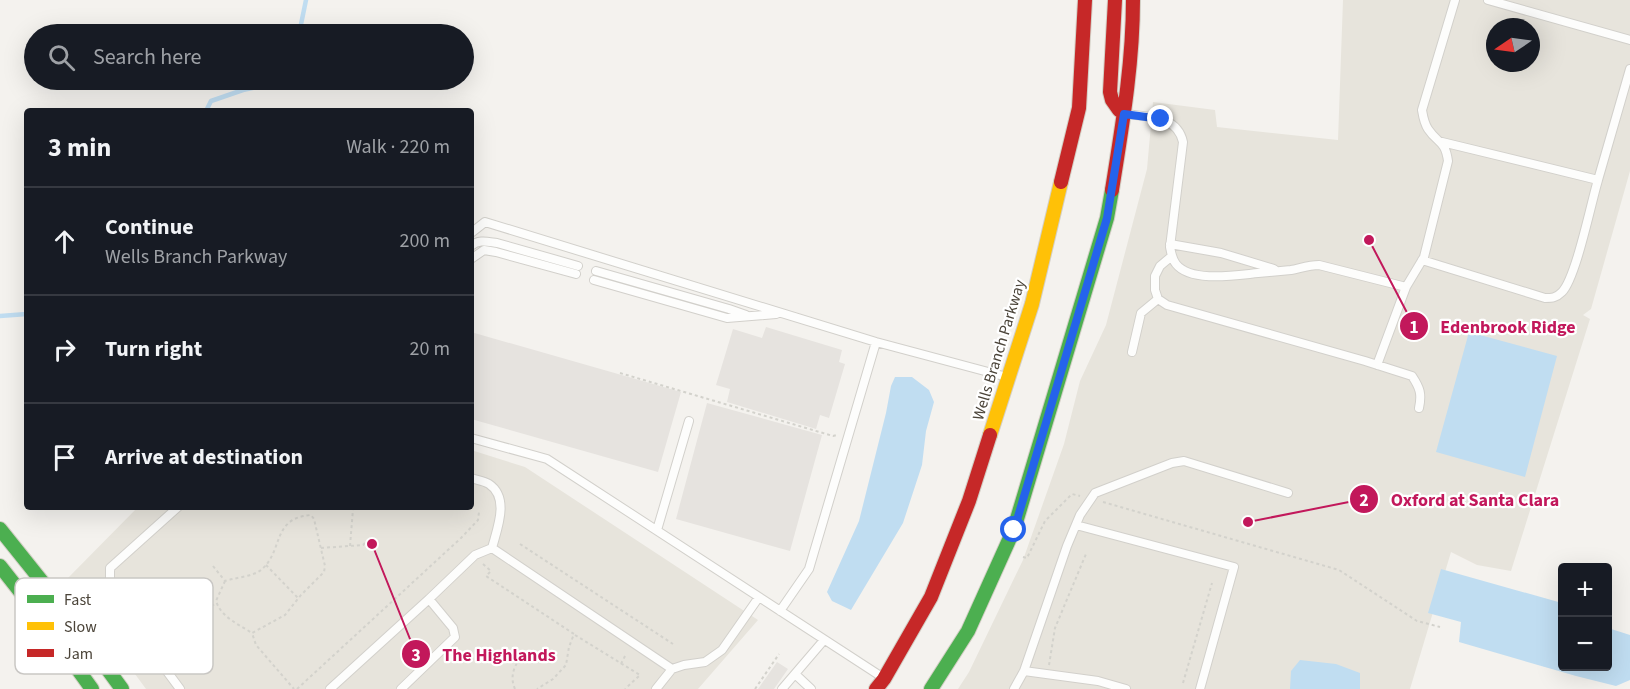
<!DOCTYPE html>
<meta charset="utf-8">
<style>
:root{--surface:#171b24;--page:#20242c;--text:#f1f3f6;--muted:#9ea1a6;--line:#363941}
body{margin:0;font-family:"Source Sans 3",sans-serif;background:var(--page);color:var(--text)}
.controls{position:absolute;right:18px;bottom:18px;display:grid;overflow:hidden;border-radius:6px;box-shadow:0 6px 24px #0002}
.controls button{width:54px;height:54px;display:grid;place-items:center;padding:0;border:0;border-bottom:2px solid var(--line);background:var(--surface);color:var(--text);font:30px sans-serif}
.compass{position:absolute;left:1486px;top:18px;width:54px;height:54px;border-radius:50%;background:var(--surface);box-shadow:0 6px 24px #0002;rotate:257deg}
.stop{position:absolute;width:18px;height:18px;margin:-14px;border:4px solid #2563eb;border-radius:50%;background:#fff}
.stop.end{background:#2563eb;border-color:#fff;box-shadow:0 2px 6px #0008}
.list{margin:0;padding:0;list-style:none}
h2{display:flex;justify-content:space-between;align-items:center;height:78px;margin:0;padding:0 24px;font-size:26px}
h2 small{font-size:20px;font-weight:400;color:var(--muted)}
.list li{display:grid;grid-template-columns:39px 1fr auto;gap:18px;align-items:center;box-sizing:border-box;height:108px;padding:0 24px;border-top:2px solid var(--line)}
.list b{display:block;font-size:22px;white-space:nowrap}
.list p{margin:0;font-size:20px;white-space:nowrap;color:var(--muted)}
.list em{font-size:20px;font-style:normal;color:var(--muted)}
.icon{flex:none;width:33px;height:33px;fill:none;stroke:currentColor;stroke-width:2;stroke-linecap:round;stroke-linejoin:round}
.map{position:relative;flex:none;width:1630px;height:689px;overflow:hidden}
.search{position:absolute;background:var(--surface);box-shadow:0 6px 24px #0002;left:24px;top:24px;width:450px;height:66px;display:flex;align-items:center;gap:15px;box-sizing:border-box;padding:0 21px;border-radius:33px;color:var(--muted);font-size:22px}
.panel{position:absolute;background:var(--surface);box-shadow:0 6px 24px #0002;left:24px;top:108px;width:450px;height:402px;border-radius:6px}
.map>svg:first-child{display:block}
.residential{fill:#e7e4dc;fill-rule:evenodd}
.parking{fill:#e6e3df}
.water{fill:#c0ddf1}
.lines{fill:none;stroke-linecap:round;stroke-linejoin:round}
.stream{stroke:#c0ddf1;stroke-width:4.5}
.lane-casing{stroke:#d2d0cb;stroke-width:10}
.fast-casing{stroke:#d3cfc5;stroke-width:16}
.slow-casing{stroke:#d3cfc5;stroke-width:16}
.jam-casing{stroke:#d3cfc5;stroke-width:16}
.path{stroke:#d3d2cc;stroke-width:2;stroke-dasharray:3 3;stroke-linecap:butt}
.lane{stroke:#fdfdfc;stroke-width:8}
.fast{stroke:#4caf50;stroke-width:14}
.slow{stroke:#ffc107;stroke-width:14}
.jam{stroke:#c62828;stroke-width:14}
.route{stroke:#2563eb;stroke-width:8}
.labels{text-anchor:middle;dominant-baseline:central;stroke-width:4.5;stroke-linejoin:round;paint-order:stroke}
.street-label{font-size:16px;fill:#4b4439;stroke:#fff}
.key{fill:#fff;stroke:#c9c7c4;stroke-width:1.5}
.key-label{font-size:16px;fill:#4b4439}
.leader{fill:none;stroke:#c2185b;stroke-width:2}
.callout-dot{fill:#c2185b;stroke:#fff;stroke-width:2}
.mark-label{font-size:18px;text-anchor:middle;font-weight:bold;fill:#fff}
.callout-label{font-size:18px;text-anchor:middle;font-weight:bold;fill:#c2185b;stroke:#fff;stroke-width:4.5;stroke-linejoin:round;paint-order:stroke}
</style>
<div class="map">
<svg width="1630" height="689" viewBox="0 0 1630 689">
<rect width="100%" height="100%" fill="#f4f2ee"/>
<path class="residential" d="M 1343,0 L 1630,0 L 1630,171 L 1591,309 L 1583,315 L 1590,319 L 1511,571 L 1477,565 L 1451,552 L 1410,689 L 958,689 L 969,672 L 1023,560 L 1064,444 L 1080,381 L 1106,325 L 1147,169 L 1153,102 L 1215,110 L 1217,127 L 1338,140 ZM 1495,27 L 1531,27 L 1531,63 L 1495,63 Z
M 471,450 L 525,467 L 758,620 L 698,689 L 146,689 L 66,580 L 138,507 L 471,507 Z"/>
<path class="parking" d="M 766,327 L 842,350 L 839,362 L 845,364 L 829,418 L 820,415 L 816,429 L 727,402 L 730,389 L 716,385 L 733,329 L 762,338 Z
M 471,332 L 681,392 L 658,472 L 471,419 Z
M 707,403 L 822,435 L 790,551 L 676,519 Z
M 777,662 L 788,669 L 774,689 L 758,689 Z"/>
<path class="water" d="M 1469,332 L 1557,356 L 1525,477 L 1436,452 Z
M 895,377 L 912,377 L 929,390 L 934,402 L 926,431 L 922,465 L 903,523 L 851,610 L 832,601 L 827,592 L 859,521 L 886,413 L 891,386 Z
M 1441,569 L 1562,603 L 1562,666 L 1608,666 L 1608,628 L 1630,635 L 1630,680 L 1616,686 L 1576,676 L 1459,642 L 1461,622 L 1428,613 Z
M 1300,660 L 1336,664 L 1360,673 L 1360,689 L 1290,689 L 1291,671 Z"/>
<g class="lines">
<path class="stream" d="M 299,34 L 306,0
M 206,111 L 211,101 L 243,90 L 270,84 L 273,80
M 0,316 L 27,314"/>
<g class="lane-casing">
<path id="lane" d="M 1488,0 L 1630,40
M 1125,114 C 1148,117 1177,115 1183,142 L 1170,247 C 1171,252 1172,259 1176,264 C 1191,283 1237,275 1258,273 C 1269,272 1281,271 1291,270 C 1301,268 1309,265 1319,265 L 1406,287 L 1424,257 L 1448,161 C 1445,140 1438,144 1428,129 C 1424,123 1423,116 1422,110 L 1455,0
M 1598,180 L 1630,69
M 471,233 L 485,222 L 876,342 L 1007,377
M 1170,244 L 1221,253 L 1274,269
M 471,246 C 479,239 488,242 497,243 L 578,266
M 1172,256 L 1160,266 L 1155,276 L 1155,290 L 1158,299 L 1167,305 L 1365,361 L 1412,376 C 1420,388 1422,394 1419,408
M 471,259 L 484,250 L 496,252 L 576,274
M 1422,260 L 1545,298 C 1552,298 1556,298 1562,292 C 1576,278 1591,203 1598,180 L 1442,142
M 596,271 L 729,309 L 746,315
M 594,280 L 727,318 L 776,314
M 1132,352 L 1141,313 L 1158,299
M 1377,365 L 1406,287
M 471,438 L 547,459 L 882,677
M 471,478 C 477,480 485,481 489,484 C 510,498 497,529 492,548 L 672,669 L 684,665 L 705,662 L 722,650 L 759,597
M 178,507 L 110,568 L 110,585 L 118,605 L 180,689
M 1076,525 L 1234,567 L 1200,689
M 657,530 L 689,421
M 780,611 L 809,569 L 876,342
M 1024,671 L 1098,681 L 1126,689
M 795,674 L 811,689
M 330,689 L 429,599
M 401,689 L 455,637 L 453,628 L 429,599 L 475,555 L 492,548
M 656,689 L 672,669
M 782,689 L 824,640
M 1014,689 L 1024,671 L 1067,546 L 1080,515 L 1095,493 L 1172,463 L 1184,461 L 1288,493"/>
</g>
<g class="fast-casing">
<path id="fast" d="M 0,529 L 56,599 L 122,689
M 0,566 L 37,613 L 92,689
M 931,689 L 968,631 L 1014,529 L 1107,218 L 1112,190"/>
</g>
<g class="slow-casing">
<path id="slow" d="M 990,435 L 1032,304 L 1061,182"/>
</g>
<g class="jam-casing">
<path id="jam" d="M 1115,0 L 1110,92 L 1112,100 L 1119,110
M 1061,182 L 1079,108 L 1085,0
M 1112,190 C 1122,127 1133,64 1133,0
M 876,689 L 884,679 L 931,597 L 969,501 L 990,435"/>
</g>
<path class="path" d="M 620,373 L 833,436 L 837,435
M 1103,502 L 1339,570 L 1417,621 L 1440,627
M 520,544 L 673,644
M 350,546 L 353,509
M 321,548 L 363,545 L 370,538 L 375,543
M 1023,557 L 1027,558 L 1045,521 L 1072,494 L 1080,496
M 483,564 L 491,571 L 486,576 L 574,634 L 569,647 L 566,665 L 553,679 L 537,689
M 266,565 L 298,598
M 213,566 L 225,581 C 234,578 254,576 261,570 C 284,551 271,518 311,515 L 314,519 L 325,566 L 324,572 L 301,595 L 285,615 L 252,633 L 256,645 L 294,689
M 225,581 L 216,601 C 221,617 238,624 252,633
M 182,595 L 195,608 L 199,610 L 216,604
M 575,635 L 640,675 L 625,689
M 621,664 L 626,654
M 1049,665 L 1055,628 L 1086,554
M 1183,683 L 1212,583
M 297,689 L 461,538 L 478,520 L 479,512
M 515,689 C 509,675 515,666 522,654
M 755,689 L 779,654"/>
<use href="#lane" class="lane"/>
<use href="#fast" class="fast"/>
<use href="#slow" class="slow"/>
<use href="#jam" class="jam"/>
</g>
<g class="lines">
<path class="route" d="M 1014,530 L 1107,218 L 1124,114 L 1161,119"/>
</g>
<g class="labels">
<g class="street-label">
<text transform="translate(999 350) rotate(-73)">Wells Branch Parkway</text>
</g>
</g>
<rect x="15" y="578" width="198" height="96" rx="9" class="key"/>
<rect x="27" y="595" width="27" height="8" fill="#4caf50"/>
<rect x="27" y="622" width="27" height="8" fill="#ffc107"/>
<rect x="27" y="649" width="27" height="8" fill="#c62828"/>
<g class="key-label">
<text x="64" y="605">Fast</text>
<text x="64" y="632">Slow</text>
<text x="64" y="659">Jam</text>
</g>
<path class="leader" d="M1369 240L1414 326M1248 522L1364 499M372 544L416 654"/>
<g class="callout-dot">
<circle cx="1369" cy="240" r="6"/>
<circle cx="1248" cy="522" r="6"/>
<circle cx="372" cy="544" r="6"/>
<circle cx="1414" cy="326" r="15"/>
<circle cx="1364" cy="499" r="15"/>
<circle cx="416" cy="654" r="15"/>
</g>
<g class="mark-label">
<text x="1414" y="333">1</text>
<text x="1364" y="506">2</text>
<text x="416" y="661">3</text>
</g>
<g class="callout-label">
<text x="1508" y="333">Edenbrook Ridge</text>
<text x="1475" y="506">Oxford at Santa Clara</text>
<text x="499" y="661">The Highlands</text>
</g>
</svg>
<div class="controls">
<button>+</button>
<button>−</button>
</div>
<svg class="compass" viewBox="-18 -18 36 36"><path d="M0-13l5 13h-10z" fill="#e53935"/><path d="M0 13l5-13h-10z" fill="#9ea1a6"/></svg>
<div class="stop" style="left:1014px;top:530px"></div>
<div class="stop end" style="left:1161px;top:119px"></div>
<div class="search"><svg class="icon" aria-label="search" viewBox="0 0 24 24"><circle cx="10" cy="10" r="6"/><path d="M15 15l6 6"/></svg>Search here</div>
<section class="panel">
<h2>3 min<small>Walk · 220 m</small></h2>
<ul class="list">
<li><svg class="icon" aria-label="ahead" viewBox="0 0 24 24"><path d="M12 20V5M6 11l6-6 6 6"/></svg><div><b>Continue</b><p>Wells Branch Parkway</p></div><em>200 m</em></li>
<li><svg class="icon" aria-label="right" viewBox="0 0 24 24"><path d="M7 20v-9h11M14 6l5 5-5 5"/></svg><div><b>Turn right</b></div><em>20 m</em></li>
<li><svg class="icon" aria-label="arrive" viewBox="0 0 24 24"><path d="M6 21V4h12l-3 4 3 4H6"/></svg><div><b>Arrive at destination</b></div></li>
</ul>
</section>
</div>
